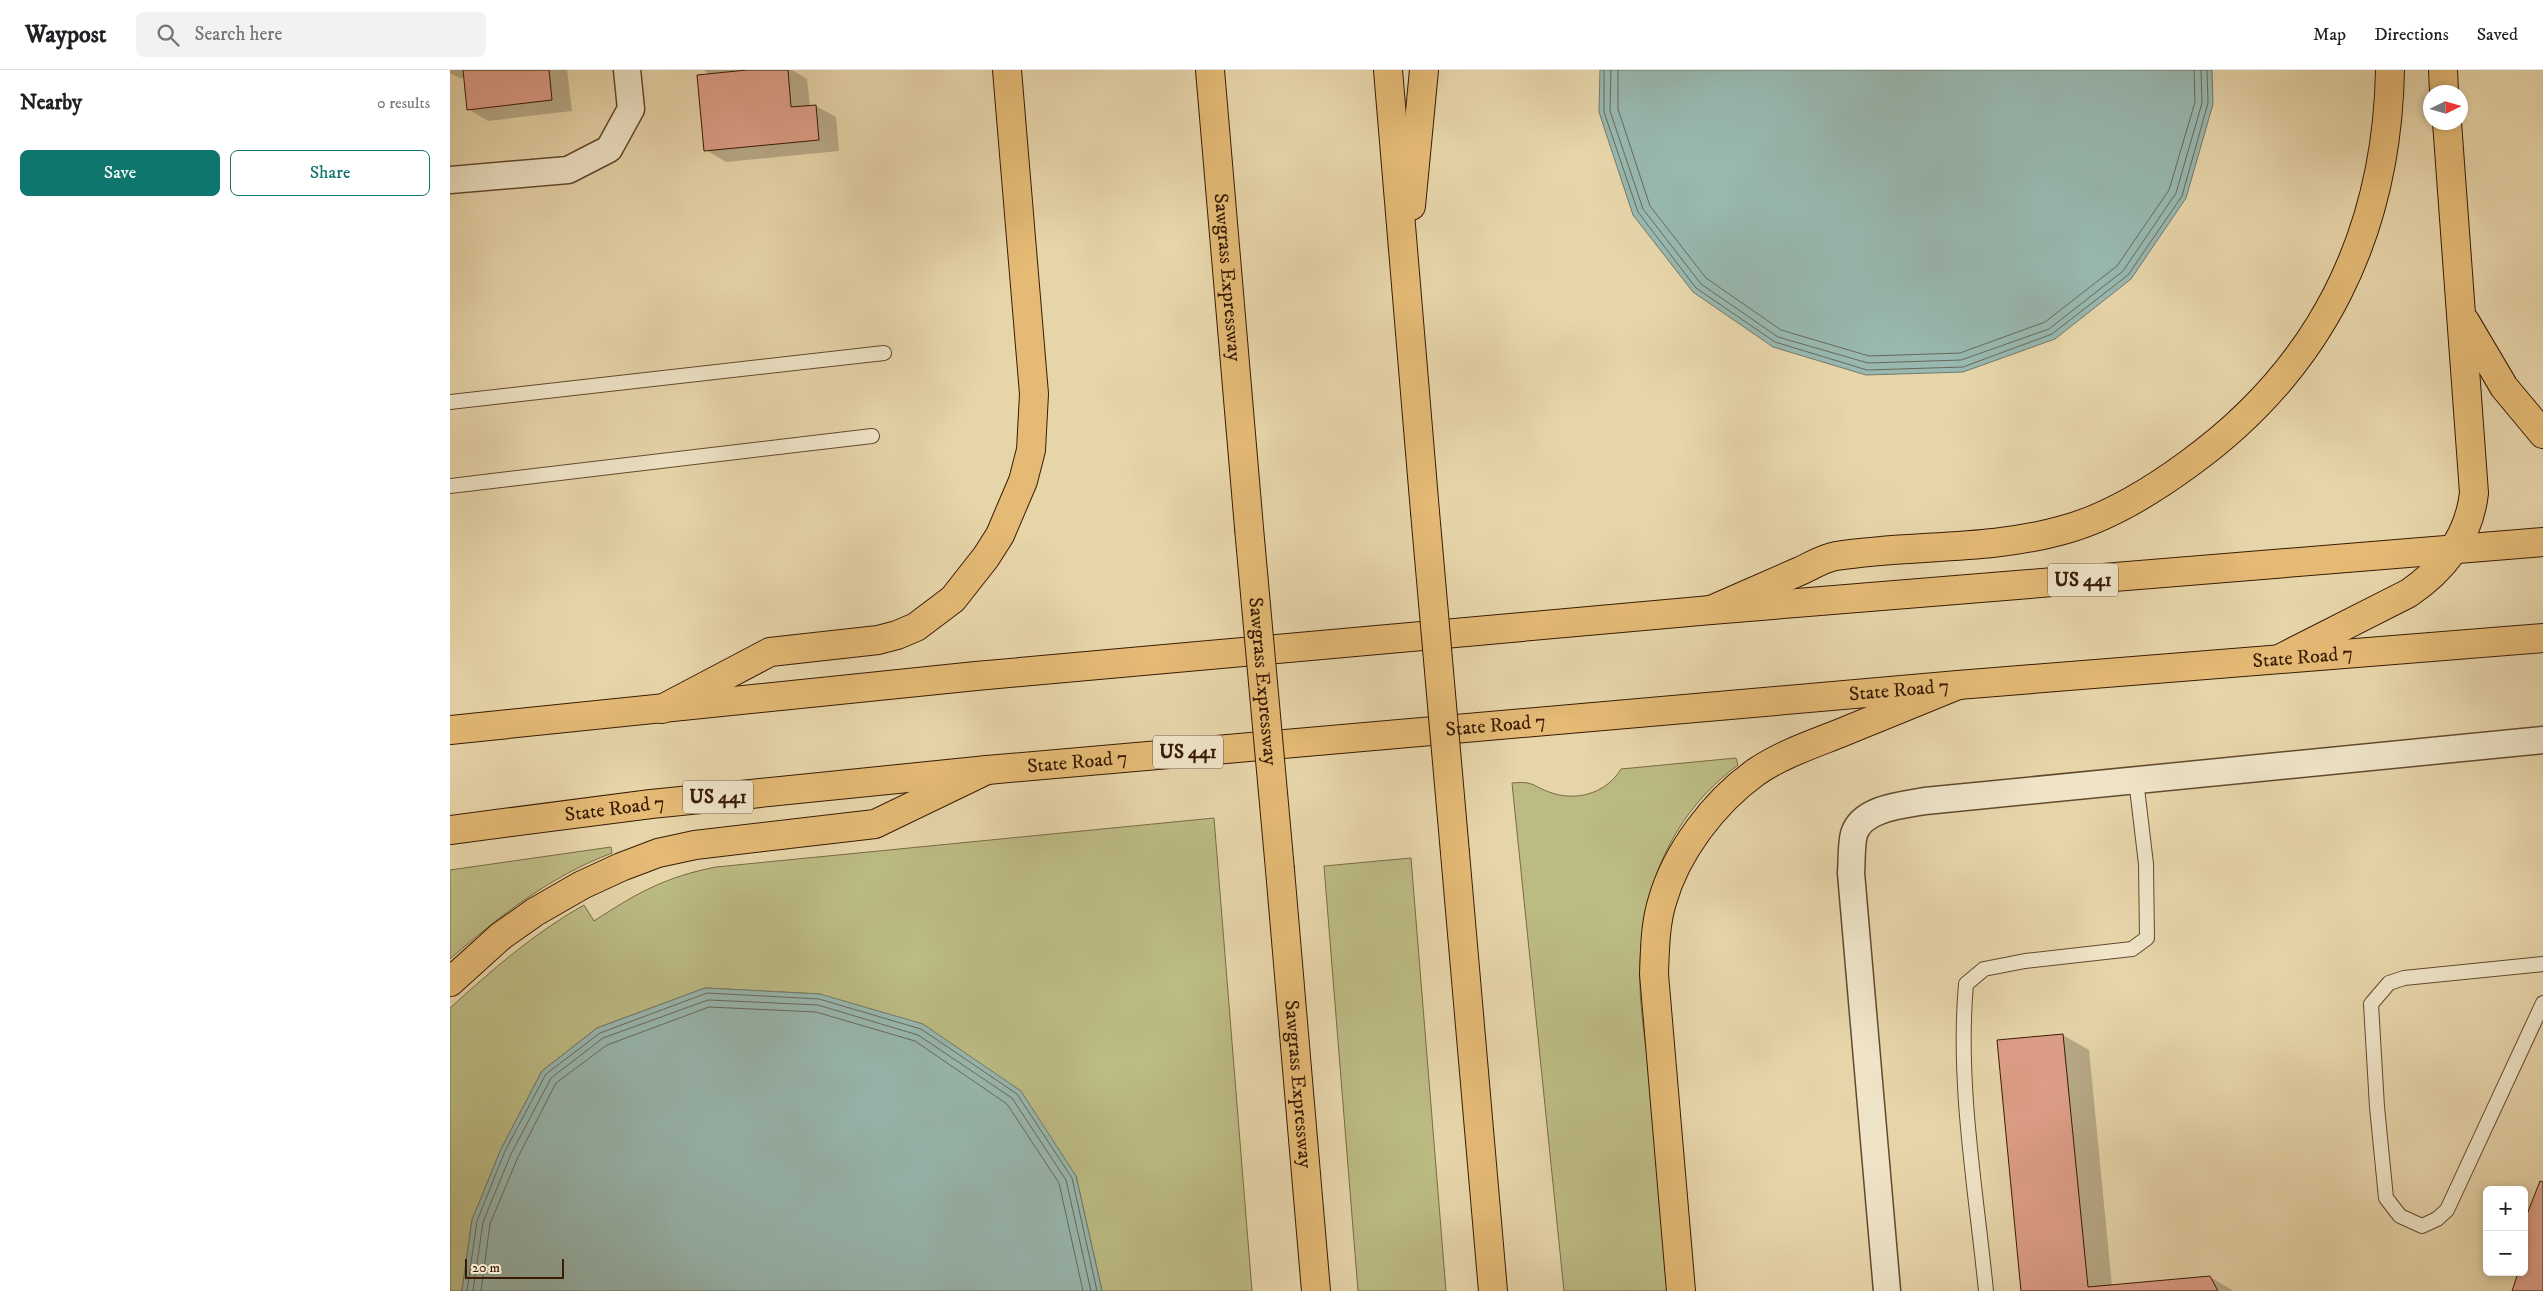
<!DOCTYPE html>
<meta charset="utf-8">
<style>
:root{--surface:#fff;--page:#f2f2f2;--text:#202124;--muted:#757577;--line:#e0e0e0;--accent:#0f766e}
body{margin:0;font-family:"IM FELL DW Pica",serif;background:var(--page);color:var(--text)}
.controls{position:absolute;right:15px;bottom:15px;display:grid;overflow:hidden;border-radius:8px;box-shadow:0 2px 8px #0003}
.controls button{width:45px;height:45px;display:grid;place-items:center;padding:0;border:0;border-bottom:1px solid var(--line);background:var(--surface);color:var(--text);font:25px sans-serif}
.compass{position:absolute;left:1973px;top:15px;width:45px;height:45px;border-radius:50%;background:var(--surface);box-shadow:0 2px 8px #0003;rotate:85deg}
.scale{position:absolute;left:15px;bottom:12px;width:99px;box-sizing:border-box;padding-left:5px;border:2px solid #381a05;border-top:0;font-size:14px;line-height:18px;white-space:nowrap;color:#381a05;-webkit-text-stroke:4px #efe4c8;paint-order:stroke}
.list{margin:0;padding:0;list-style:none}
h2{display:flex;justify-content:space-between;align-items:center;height:65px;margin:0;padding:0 20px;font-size:21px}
h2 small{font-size:16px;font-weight:400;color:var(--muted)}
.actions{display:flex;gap:10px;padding:15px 20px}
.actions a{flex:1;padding:11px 0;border:1px solid var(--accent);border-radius:8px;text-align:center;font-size:18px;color:var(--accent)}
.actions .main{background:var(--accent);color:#fff}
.icon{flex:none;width:28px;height:28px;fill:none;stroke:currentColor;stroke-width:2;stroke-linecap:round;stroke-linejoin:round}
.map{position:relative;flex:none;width:2093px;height:1221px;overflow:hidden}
header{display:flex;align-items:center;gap:30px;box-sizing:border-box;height:70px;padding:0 25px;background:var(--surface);border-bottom:1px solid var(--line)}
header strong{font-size:24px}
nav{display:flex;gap:28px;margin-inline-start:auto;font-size:18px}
.search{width:350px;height:45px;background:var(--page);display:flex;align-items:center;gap:12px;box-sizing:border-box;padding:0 18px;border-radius:8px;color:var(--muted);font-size:19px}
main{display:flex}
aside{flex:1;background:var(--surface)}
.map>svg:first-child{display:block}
.green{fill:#bcbb84;stroke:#7a6a44}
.water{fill:#98b8b0;stroke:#72796c}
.shadow{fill:#0003}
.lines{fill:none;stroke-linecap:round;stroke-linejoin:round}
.shore{stroke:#68695a;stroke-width:1}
.building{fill:#de9f88;stroke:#381a05}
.lane-casing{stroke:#64492e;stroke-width:16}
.street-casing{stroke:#64492e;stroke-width:29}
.primary-casing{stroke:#381a05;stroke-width:30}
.highway-casing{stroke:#381a05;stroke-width:30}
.lane{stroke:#efe4c8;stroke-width:14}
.street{stroke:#efe4c8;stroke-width:26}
.primary{stroke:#e4ba75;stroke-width:28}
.highway{stroke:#e4ba75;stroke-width:28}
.highway-bridge-casing{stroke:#381a05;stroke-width:30;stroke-linecap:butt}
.highway-bridge{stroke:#e4ba75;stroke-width:28}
.labels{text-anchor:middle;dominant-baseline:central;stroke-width:4.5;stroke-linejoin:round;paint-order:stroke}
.shield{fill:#efe4c8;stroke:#6f5740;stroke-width:1}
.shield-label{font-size:19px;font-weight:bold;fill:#381a05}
.street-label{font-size:20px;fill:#381a05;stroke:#efe4c8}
</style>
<header>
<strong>Waypost</strong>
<div class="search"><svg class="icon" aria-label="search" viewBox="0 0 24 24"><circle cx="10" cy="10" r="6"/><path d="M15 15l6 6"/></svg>Search here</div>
<nav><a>Map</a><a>Directions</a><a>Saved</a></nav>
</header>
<main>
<aside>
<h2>Nearby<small>0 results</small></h2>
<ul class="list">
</ul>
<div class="actions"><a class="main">Save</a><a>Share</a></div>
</aside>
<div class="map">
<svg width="2093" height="1221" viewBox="0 0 2093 1221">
<rect width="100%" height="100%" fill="#e7d5aa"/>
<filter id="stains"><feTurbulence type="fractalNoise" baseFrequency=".004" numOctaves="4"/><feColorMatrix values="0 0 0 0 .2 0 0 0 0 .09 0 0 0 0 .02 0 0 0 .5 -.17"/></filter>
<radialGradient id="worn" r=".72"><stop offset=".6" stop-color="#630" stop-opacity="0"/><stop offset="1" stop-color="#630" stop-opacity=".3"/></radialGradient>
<path class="green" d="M 1286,688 L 1288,695 C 1217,748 1188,826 1190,913 C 1190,947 1198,983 1201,1018 C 1208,1085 1213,1153 1219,1221 L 1114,1221 L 1062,713 C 1083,711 1081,715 1099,722 C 1125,732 1156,724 1171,699 Z
M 764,748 L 802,1221 L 652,1221 L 626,1106 L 370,924 L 255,918 L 147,958 L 92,1001 L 51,1079 L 22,1150 L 12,1221 L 0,1221 L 0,938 C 42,900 84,863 134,835 L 144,851 C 187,823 215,807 266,797 Z
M 161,777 L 162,783 C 101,806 49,846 0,889 L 0,800 Z
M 961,788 L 996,1221 L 908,1221 L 874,796 Z"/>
<path class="water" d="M 1150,0 L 1762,0 L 1763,34 L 1736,128 L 1681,209 L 1605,269 L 1513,302 L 1416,305 L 1323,277 L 1243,222 L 1183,145 L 1149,42 Z
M 255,918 L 370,924 L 473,954 L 571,1021 L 626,1106 L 652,1221 L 12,1221 L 22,1150 L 51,1079 L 92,1001 L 147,958 Z"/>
<path class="shadow" d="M 0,0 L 117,0 L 122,41 L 38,51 L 18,39 L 15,8 L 10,8 L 0,3 Z
M 253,0 L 342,0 L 357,9 L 360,36 L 366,36 L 386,47 L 389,81 L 276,92 L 256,80 L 261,5 Z
M 1613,965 L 1639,980 L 1662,1216 L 1760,1207 L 1784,1221 L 1573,1221 Z"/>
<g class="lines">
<path class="shore" d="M 1154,0 L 1154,42 L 1188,142 L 1246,218 L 1325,272 L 1417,300 L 1513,297 L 1602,264 L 1678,205 L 1732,126 L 1758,33 L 1757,0
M 1161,0 L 1160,41 L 1193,139 L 1251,214 L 1328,267 L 1418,293 L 1511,290 L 1599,259 L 1673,201 L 1726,123 L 1752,33 L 1751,0
M 1168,0 L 1168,39 L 1200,136 L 1256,208 L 1331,260 L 1419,286 L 1510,283 L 1595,252 L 1667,196 L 1719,120 L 1745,32 L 1744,0
M 17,1221 L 27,1151 L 55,1081 L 96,1004 L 150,963 L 257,923 L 369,929 L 471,959 L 567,1024 L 622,1108 L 647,1221
M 23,1221 L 33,1152 L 61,1084 L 101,1008 L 153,968 L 258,930 L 368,935 L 468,965 L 562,1028 L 616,1110 L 641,1221
M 31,1221 L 40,1154 L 68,1087 L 106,1013 L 157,975 L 259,937 L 366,942 L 465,971 L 557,1034 L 609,1113 L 633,1221"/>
</g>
<path class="building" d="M 13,0 L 99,0 L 102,30 L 17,40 Z
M 297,0 L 338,0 L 341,37 L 366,35 L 369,70 L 254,81 L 247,5 Z
M 1613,964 L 1638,1217 L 1760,1206 L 1768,1221 L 1571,1221 L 1547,970 Z
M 2090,1111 L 2093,1112 L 2093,1221 L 2062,1221 L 2067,1206 L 2056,1202 L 2074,1202 L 2074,1152 Z"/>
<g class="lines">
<g class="lane-casing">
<path id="lane" d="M 0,332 L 434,283
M 0,416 L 422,366
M 2093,894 L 1954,908 L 1939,913 L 1921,934 L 1927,1037 L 1936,1128 L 1950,1146 L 1972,1156 L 1987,1149 L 1997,1140 L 2093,933
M 1536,1221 C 1526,1120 1507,1015 1516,914 L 1534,899 L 1575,891 L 1682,879 L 1697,868 L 1696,794 L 1686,710"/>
</g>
<g class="street-casing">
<path id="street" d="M 0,110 L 118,100 L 159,79 L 181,39 L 177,0
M 1437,1221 L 1401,803 C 1402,791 1401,775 1404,764 C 1412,738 1453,735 1475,731 L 2093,670"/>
</g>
<g class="primary-casing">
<g id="primary">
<path d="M 0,660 L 526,606 L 1261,540 L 2093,472"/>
<path id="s1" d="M 0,760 L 201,734 L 537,700 L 1508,615 L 2093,568"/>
</g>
</g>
<g class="highway-casing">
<g id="highway">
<path id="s2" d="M 760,0 L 799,458"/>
<path d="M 938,0 L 975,442"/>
<path d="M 1993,0 L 1994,22"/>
<path d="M 961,136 L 974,0"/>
<path d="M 2015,251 L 2054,317 L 2093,364"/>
<path d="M 1261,540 C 1291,527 1320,514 1350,501 C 1361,496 1374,488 1386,486 C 1461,474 1539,481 1613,460 C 1658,448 1700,422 1737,395 C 1871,299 1937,164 1940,0"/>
<path d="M 1829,589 L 1959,523 C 1994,499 2019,467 2024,423 L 1997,52"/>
<path d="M 212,639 L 320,582 L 428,570 L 447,565 L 466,557 L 503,529 L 536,487 L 550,465 L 573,411 L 581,380 L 584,324 L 557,0"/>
<path d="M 1005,783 L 1043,1221"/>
<path id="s3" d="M 830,800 L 866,1221"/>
<path d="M 0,912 L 51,866 L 85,842 L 132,815 L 171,797 L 208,783 L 245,775 L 425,754 L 537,700"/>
<path d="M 1231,1221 L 1204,904 C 1205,880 1205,855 1212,832 C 1226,782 1264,732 1306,702 C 1331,685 1360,675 1388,664 C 1428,648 1468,631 1508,615"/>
</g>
</g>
<use href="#lane" class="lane"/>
<use href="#street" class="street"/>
<use href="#primary" class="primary"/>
<use href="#highway" class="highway"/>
<g class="highway-bridge-casing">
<g id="highway-bridge">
<path d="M 975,442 L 1005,783"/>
<path id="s4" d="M 799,458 L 830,800"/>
</g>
</g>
<use href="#highway-bridge" class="highway-bridge"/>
</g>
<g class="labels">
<g class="shield">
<rect x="1598" y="493.5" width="70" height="33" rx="4"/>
<rect x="703" y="665.5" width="70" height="33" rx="4"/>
<rect x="233" y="710.5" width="70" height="33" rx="4"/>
</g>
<g class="shield-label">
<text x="1633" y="510">US 441</text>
<text x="738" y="682">US 441</text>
<text x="268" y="727">US 441</text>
</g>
<g class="street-label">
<text stroke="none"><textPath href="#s2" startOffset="208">Sawgrass Expressway</textPath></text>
<text stroke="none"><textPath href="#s1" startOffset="1861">State Road 7</textPath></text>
<text stroke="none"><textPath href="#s4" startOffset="154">Sawgrass Expressway</textPath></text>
<text stroke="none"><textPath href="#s1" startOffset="1456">State Road 7</textPath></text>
<text stroke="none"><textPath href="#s1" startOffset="1051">State Road 7</textPath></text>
<text stroke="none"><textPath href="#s1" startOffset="631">State Road 7</textPath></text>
<text stroke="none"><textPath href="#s1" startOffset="166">State Road 7</textPath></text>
<text stroke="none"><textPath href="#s3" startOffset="215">Sawgrass Expressway</textPath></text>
</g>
</g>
<rect width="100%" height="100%" filter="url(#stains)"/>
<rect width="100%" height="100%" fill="url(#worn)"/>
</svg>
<div class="controls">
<button>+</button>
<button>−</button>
</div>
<svg class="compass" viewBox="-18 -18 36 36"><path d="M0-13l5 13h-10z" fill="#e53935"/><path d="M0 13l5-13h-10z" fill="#757577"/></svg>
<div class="scale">20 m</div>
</div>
</main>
